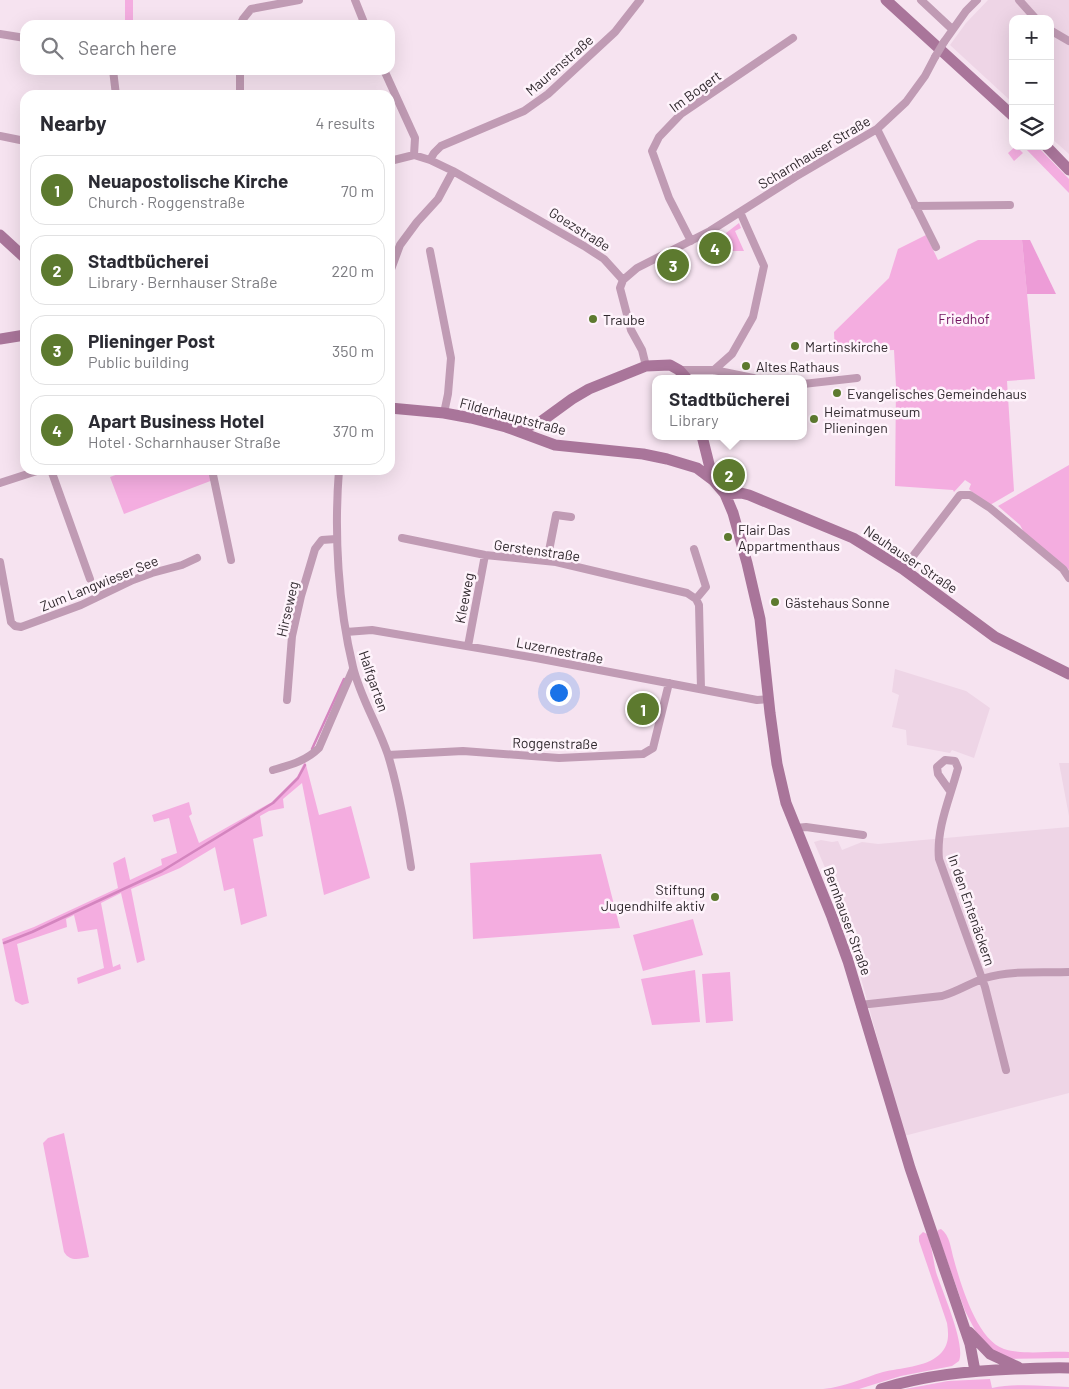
<!DOCTYPE html>
<meta charset="utf-8">
<style>
:root{--surface:#fff;--page:#f7f7f7;--text:#2b2b33;--muted:#7c7c81;--line:#e1e1e2;--accent:#5d7a2f}
body{margin:0;font-family:Barlow,sans-serif;background:var(--page);color:var(--text)}
.controls{position:absolute;right:15px;top:15px;display:grid;overflow:hidden;border-radius:10px;box-shadow:0 5px 20px #0002}
.controls button{width:45px;height:45px;display:grid;place-items:center;padding:0;border:0;border-bottom:1px solid var(--line);background:var(--surface);color:var(--text);font:25px sans-serif}
.you{position:absolute;left:558px;top:692px;width:18px;height:18px;margin:-12px;border:4px solid #fff;border-radius:50%;background:#1a73e8;box-shadow:0 0 0 8px #1a73e833}
.badge{display:grid;place-items:center;width:32px;height:32px;border-radius:50%;background:var(--accent);color:#fff;font-size:16px;font-weight:700}
.pin{position:absolute;translate:-50% -50%;border:2px solid #fff;box-shadow:0 1px 5px #0006}
.popup{position:absolute;left:652px;top:375px;width:155px;height:65px;box-sizing:border-box;display:grid;place-content:center;border-radius:10px;background:var(--surface);filter:drop-shadow(0 1px 4px #0005);font-size:16px;white-space:nowrap;color:var(--muted)}
.popup b{font-size:19px;color:var(--text)}
.popup::after{content:'';position:absolute;left:50%;top:100%;margin-left:-10px;border:10px solid transparent;border-top-color:var(--surface)}
.list{margin:0;padding:0;list-style:none}
h2{display:flex;justify-content:space-between;align-items:center;height:65px;margin:0;padding:0 20px;font-size:21px}
h2 small{font-size:16px;font-weight:400;color:var(--muted)}
.list li{display:grid;grid-template-columns:32px 1fr auto;gap:15px;align-items:center;box-sizing:border-box;height:70px;margin:0 10px 10px;padding:0 10px;border:1px solid var(--line);border-radius:15px}
.list b{display:block;font-size:19px;white-space:nowrap}
.list p{margin:0;font-size:16px;white-space:nowrap;color:var(--muted)}
.list em{font-size:16px;font-style:normal;color:var(--muted)}
.icon{flex:none;width:28px;height:28px;fill:none;stroke:currentColor;stroke-width:2;stroke-linecap:round;stroke-linejoin:round}
.map{position:relative;flex:none;width:1069px;height:1389px;overflow:hidden}
.search{position:absolute;background:var(--surface);box-shadow:0 5px 20px #0002;left:20px;top:20px;width:375px;height:55px;display:flex;align-items:center;gap:12px;box-sizing:border-box;padding:0 18px;border-radius:15px;color:var(--muted);font-size:19px}
.panel{position:absolute;background:var(--surface);box-shadow:0 5px 20px #0002;left:20px;top:90px;width:375px;height:385px;border-radius:15px}
.map>svg:first-child{display:block}
.built{fill:#eed5e6}
.green{fill:#f4ade0}
.forest{fill:#ed9cd7}
.lines{fill:none;stroke-linecap:round;stroke-linejoin:round}
.stream{stroke:#d485bf;stroke-width:2.5}
.street{stroke:#c09bb4;stroke-width:8}
.secondary{stroke:#a9759a;stroke-width:11}
.street-bridge{stroke:#c09bb4;stroke-width:8}
.poi-dot{fill:#5d7a2f;stroke:#fef3fb;stroke-width:2}
.labels{text-anchor:middle;dominant-baseline:central;stroke-width:5;stroke-linejoin:round;paint-order:stroke}
.street-label{font-size:14px;fill:#2f282d;stroke:#fef3fb}
.park-label{font-size:14px;fill:#71125f;stroke:#fef3fb}
.poi-label{font-size:14px;fill:#2f282d;stroke:#fef3fb;text-anchor:start}
</style>
<div class="map">
<svg width="1069" height="1389" viewBox="0 0 1069 1389">
<rect width="100%" height="100%" fill="#f6e3f0"/>
<path class="built" d="M 988,0 L 1069,0 L 1069,154 L 1050,137 L 1050,19 L 1013,19 L 1013,103 L 950,45 L 966,23 Z
M 895,669 L 966,691 L 990,708 L 974,758 L 952,750 L 950,753 L 907,745 L 906,730 L 892,727 L 899,695 L 892,692 Z
M 1059,763 L 1069,763 L 1069,816 Z
M 1069,827 L 1069,1093 L 904,1136 L 841,905 L 814,842 L 821,840 L 832,842 L 838,841 L 842,850 L 862,842 L 878,844 Z"/>
<path class="green" d="M 125,0 L 133,0 L 133,22 L 180,22 L 180,25 L 125,25 Z
M 1016,146 L 1023,153 L 1014,161 L 1008,153 Z
M 1023,146 L 1037,146 L 1041,150 L 1069,179 L 1069,193 Z
M 739,223 L 741,228 L 735,231 L 744,251 L 732,251 L 726,233 Z
M 926,235 L 938,260 L 978,240 L 1022,240 L 1035,379 L 1007,381 L 1014,491 L 990,505 L 971,491 L 969,489 L 971,484 L 965,480 L 954,492 L 953,490 L 895,486 L 896,386 L 894,350 L 835,352 L 834,332 L 889,278 L 898,249 Z
M 1069,465 L 1069,570 L 1028,540 L 1020,525 L 998,506 Z
M 129,470 L 211,470 L 213,480 L 124,514 L 110,477 Z
M 305,761 L 319,815 L 351,806 L 370,878 L 324,895 L 302,783 L 283,799 L 284,808 L 269,811 L 260,816 L 263,836 L 253,839 L 267,916 L 241,925 L 234,888 L 224,891 L 215,847 L 180,868 L 131,889 L 145,960 L 137,963 L 121,893 L 101,903 L 113,967 L 120,964 L 121,969 L 78,984 L 77,978 L 104,968 L 97,929 L 78,932 L 74,915 L 66,919 L 67,927 L 17,944 L 29,1003 L 22,1005 L 15,1001 L 2,939 L 34,927 L 118,888 L 113,863 L 125,857 L 130,880 L 162,865 L 161,859 L 177,853 L 169,818 L 154,822 L 152,815 L 189,802 L 192,814 L 189,816 L 199,843 L 272,802 L 297,777 Z
M 601,854 L 620,928 L 473,939 L 470,863 Z
M 693,919 L 703,955 L 643,971 L 633,935 Z
M 695,970 L 700,1022 L 652,1025 L 641,979 Z
M 730,972 L 733,1021 L 706,1023 L 702,974 Z
M 64,1133 L 89,1257 C 79,1259 70,1262 64,1252 L 43,1143 L 48,1138 Z
M 941,1229 C 950,1235 951,1250 954,1260 C 961,1285 977,1340 1004,1349 C 1023,1355 1048,1351 1069,1352 L 1069,1358 L 1008,1359 L 996,1354 L 976,1332 L 965,1311 L 937,1232 L 938,1230 Z
M 923,1232 L 927,1234 C 932,1246 933,1259 936,1272 C 942,1291 966,1344 959,1361 L 952,1366 L 901,1376 L 859,1389 L 823,1389 C 845,1387 863,1378 883,1372 C 900,1368 926,1367 939,1355 C 949,1346 949,1336 947,1323 L 919,1241 L 919,1236 Z
M 990,1379 L 992,1388 C 1016,1383 1044,1386 1069,1387 L 1069,1389 L 905,1389 L 948,1381 Z"/>
<path class="forest" d="M 1022,240 L 1030,240 L 1056,294 L 1027,294 Z"/>
<g class="lines">
<path class="stream" d="M 312,749 L 344,679
M 4,943 L 32,932 L 162,871 L 273,803 L 298,778 L 305,765"/>
<path class="street" d="M 355,0 L 365,25
M 921,0 L 952,29
M 1019,0 L 1036,19
M 240,25 L 243,19 L 251,9 L 299,0
M 1050,30 L 1069,41
M 0,34 L 25,38
M 944,42 L 966,11 L 977,0
M 113,70 L 116,95
M 240,70 L 240,95
M 384,70 L 415,138 L 414,155
M 877,129 L 936,247
M 0,136 L 25,141
M 430,160 L 434,153 L 441,146 L 524,111 L 548,94 L 615,32 L 640,0
M 390,161 L 414,155 L 430,160 L 453,171 L 584,246 L 604,259 L 623,280
M 915,206 L 1010,205
M 691,241 L 669,198 L 652,151 L 659,137 L 681,114 L 793,38
M 430,251 L 451,358 L 448,394 L 444,413
M 390,272 L 400,245 L 417,222 L 438,199 L 453,171
M 646,366 L 642,350 L 631,330 L 620,288 L 623,280 L 637,268 L 710,231 L 795,177 L 877,129 L 906,102 L 925,76 L 935,57
M 679,370 L 714,370 L 758,379
M 714,370 L 732,354 L 753,317 L 764,266 L 740,212
M 803,384 L 857,378
M 51,470 L 90,579
M 212,470 L 231,560
M 339,470 C 334,533 338,605 353,667 C 360,697 378,725 388,755 C 399,791 405,829 411,867
M 0,483 L 40,470
M 402,538 L 485,555 L 556,562 L 687,593 L 696,599 L 699,605 L 701,689
M 694,549 L 706,587 L 696,599
M 547,561 L 556,515 L 571,517
M 0,562 L 11,622 L 15,626 L 21,627 L 81,605 L 133,580 L 152,573 L 182,565 L 197,558
M 903,569 L 960,495 L 970,495 L 990,508 L 1063,569 L 1069,578
M 346,632 L 372,630 L 536,658 L 757,700 L 769,699
M 468,646 L 485,555
M 287,700 L 292,636 L 301,596 L 315,549 L 322,540 L 336,539
M 388,755 L 463,751 L 559,758 L 643,754 L 653,748 L 669,683
M 273,770 C 290,765 306,761 319,748 L 353,669
M 950,791 L 938,774 L 937,767 L 945,760 L 955,761 L 958,768 C 950,798 936,828 939,859 L 985,987 L 1006,1070
M 796,828 L 806,827 L 863,835
M 860,1005 L 942,996 C 957,992 970,983 985,978 C 1011,970 1041,973 1069,972"/>
<path class="secondary" d="M 886,0 L 1013,116
M 1046,146 L 1069,170
M 0,235 L 25,258
M 0,339 L 25,335
M 390,408 L 444,413 L 471,418 L 506,427 L 555,445 L 643,454 L 667,459 L 697,468 L 713,480 L 725,494 L 733,513 L 747,563 L 760,619 L 770,713 L 777,764 L 786,803 L 832,917 L 848,961 L 910,1168 L 970,1344 L 975,1371
M 515,430 L 539,423 L 572,399 L 589,389 L 646,366 L 670,365 L 679,370 L 687,379
M 702,436 L 713,480
M 725,494 L 741,493 L 749,495 L 853,538 L 903,569 L 995,637 L 1069,674
M 969,1332 L 990,1354 L 1018,1367
M 881,1389 C 925,1375 969,1371 1015,1369 C 1033,1369 1051,1367 1069,1368"/>
<path class="street-bridge" d="M 935,57 L 944,42"/>
</g>
<g class="poi-dot">
<circle cx="593" cy="319" r="5"/>
<circle cx="795" cy="346" r="5"/>
<circle cx="746" cy="366" r="5"/>
<circle cx="837" cy="393" r="5"/>
<circle cx="814" cy="419" r="5"/>
<circle cx="728" cy="537" r="5"/>
<circle cx="775" cy="602" r="5"/>
<circle cx="715" cy="897" r="5"/>
</g>
<g class="labels">
<g class="street-label">
<text transform="translate(559 65) rotate(-41)">Maurenstraße</text>
<text transform="translate(695 91) rotate(-36)">Im Bogert</text>
<text transform="translate(814 152) rotate(-31)">Scharnhauser Straße</text>
<text transform="translate(580 229) rotate(32)">Goezstraße</text>
<text transform="translate(513 416) rotate(15)">Filderhauptstraße</text>
<text transform="translate(537 550) rotate(8)">Gerstenstraße</text>
<text transform="translate(911 559) rotate(34)">Neuhauser Straße</text>
<text transform="translate(99 583) rotate(-22)">Zum Langwieser See</text>
<text transform="translate(464 598) rotate(-79)">Kleeweg</text>
<text transform="translate(287 609) rotate(-77)">Hirseweg</text>
<text transform="translate(560 650) rotate(11)">Luzernestraße</text>
<text transform="translate(374 681) rotate(71)">Halfgarten</text>
<text transform="translate(555 743) rotate(1)">Roggenstraße</text>
<text transform="translate(972 910) rotate(71)">In den Entenäckern</text>
<text transform="translate(848 921) rotate(70)">Bernhauser Straße</text>
</g>
<g class="park-label">
<text x="964" y="318">Friedhof</text>
</g>
<g class="poi-label">
<text x="603" y="319">Traube</text>
<text x="805" y="346">Martinskirche</text>
<text x="756" y="366">Altes Rathaus</text>
<text x="847" y="393">Evangelisches Gemeindehaus</text>
<text x="824" y="411">Heimatmuseum<tspan x="824" dy="16">Plieningen</tspan></text>
<text x="738" y="529">Flair Das<tspan x="738" dy="16">Appartmenthaus</tspan></text>
<text x="785" y="602">Gästehaus Sonne</text>
<text x="705" y="889" text-anchor="end">Stiftung<tspan x="705" dy="16">Jugendhilfe aktiv</tspan></text>
</g>
</g>
</svg>
<div class="controls">
<button>+</button>
<button>−</button>
<button><svg class="icon" aria-label="layers" viewBox="0 0 24 24"><path d="M12 4l9 5-9 5-9-5zM3 14l9 5 9-5"/></svg></button>
</div>
<div class="you"></div>
<div class="pin badge" style="left:643px;top:709px">1</div>
<div class="pin badge" style="left:729px;top:475px">2</div>
<div class="popup"><b>Stadtbücherei</b>Library</div>
<div class="pin badge" style="left:673px;top:265px">3</div>
<div class="pin badge" style="left:715px;top:248px">4</div>
<div class="search"><svg class="icon" aria-label="search" viewBox="0 0 24 24"><circle cx="10" cy="10" r="6"/><path d="M15 15l6 6"/></svg>Search here</div>
<section class="panel">
<h2>Nearby<small>4 results</small></h2>
<ul class="list">
<li><span class="badge">1</span><div><b>Neuapostolische Kirche</b><p>Church · Roggenstraße</p></div><em>70 m</em></li>
<li><span class="badge">2</span><div><b>Stadtbücherei</b><p>Library · Bernhauser Straße</p></div><em>220 m</em></li>
<li><span class="badge">3</span><div><b>Plieninger Post</b><p>Public building</p></div><em>350 m</em></li>
<li><span class="badge">4</span><div><b>Apart Business Hotel</b><p>Hotel · Scharnhauser Straße</p></div><em>370 m</em></li>
</ul>
</section>
</div>
